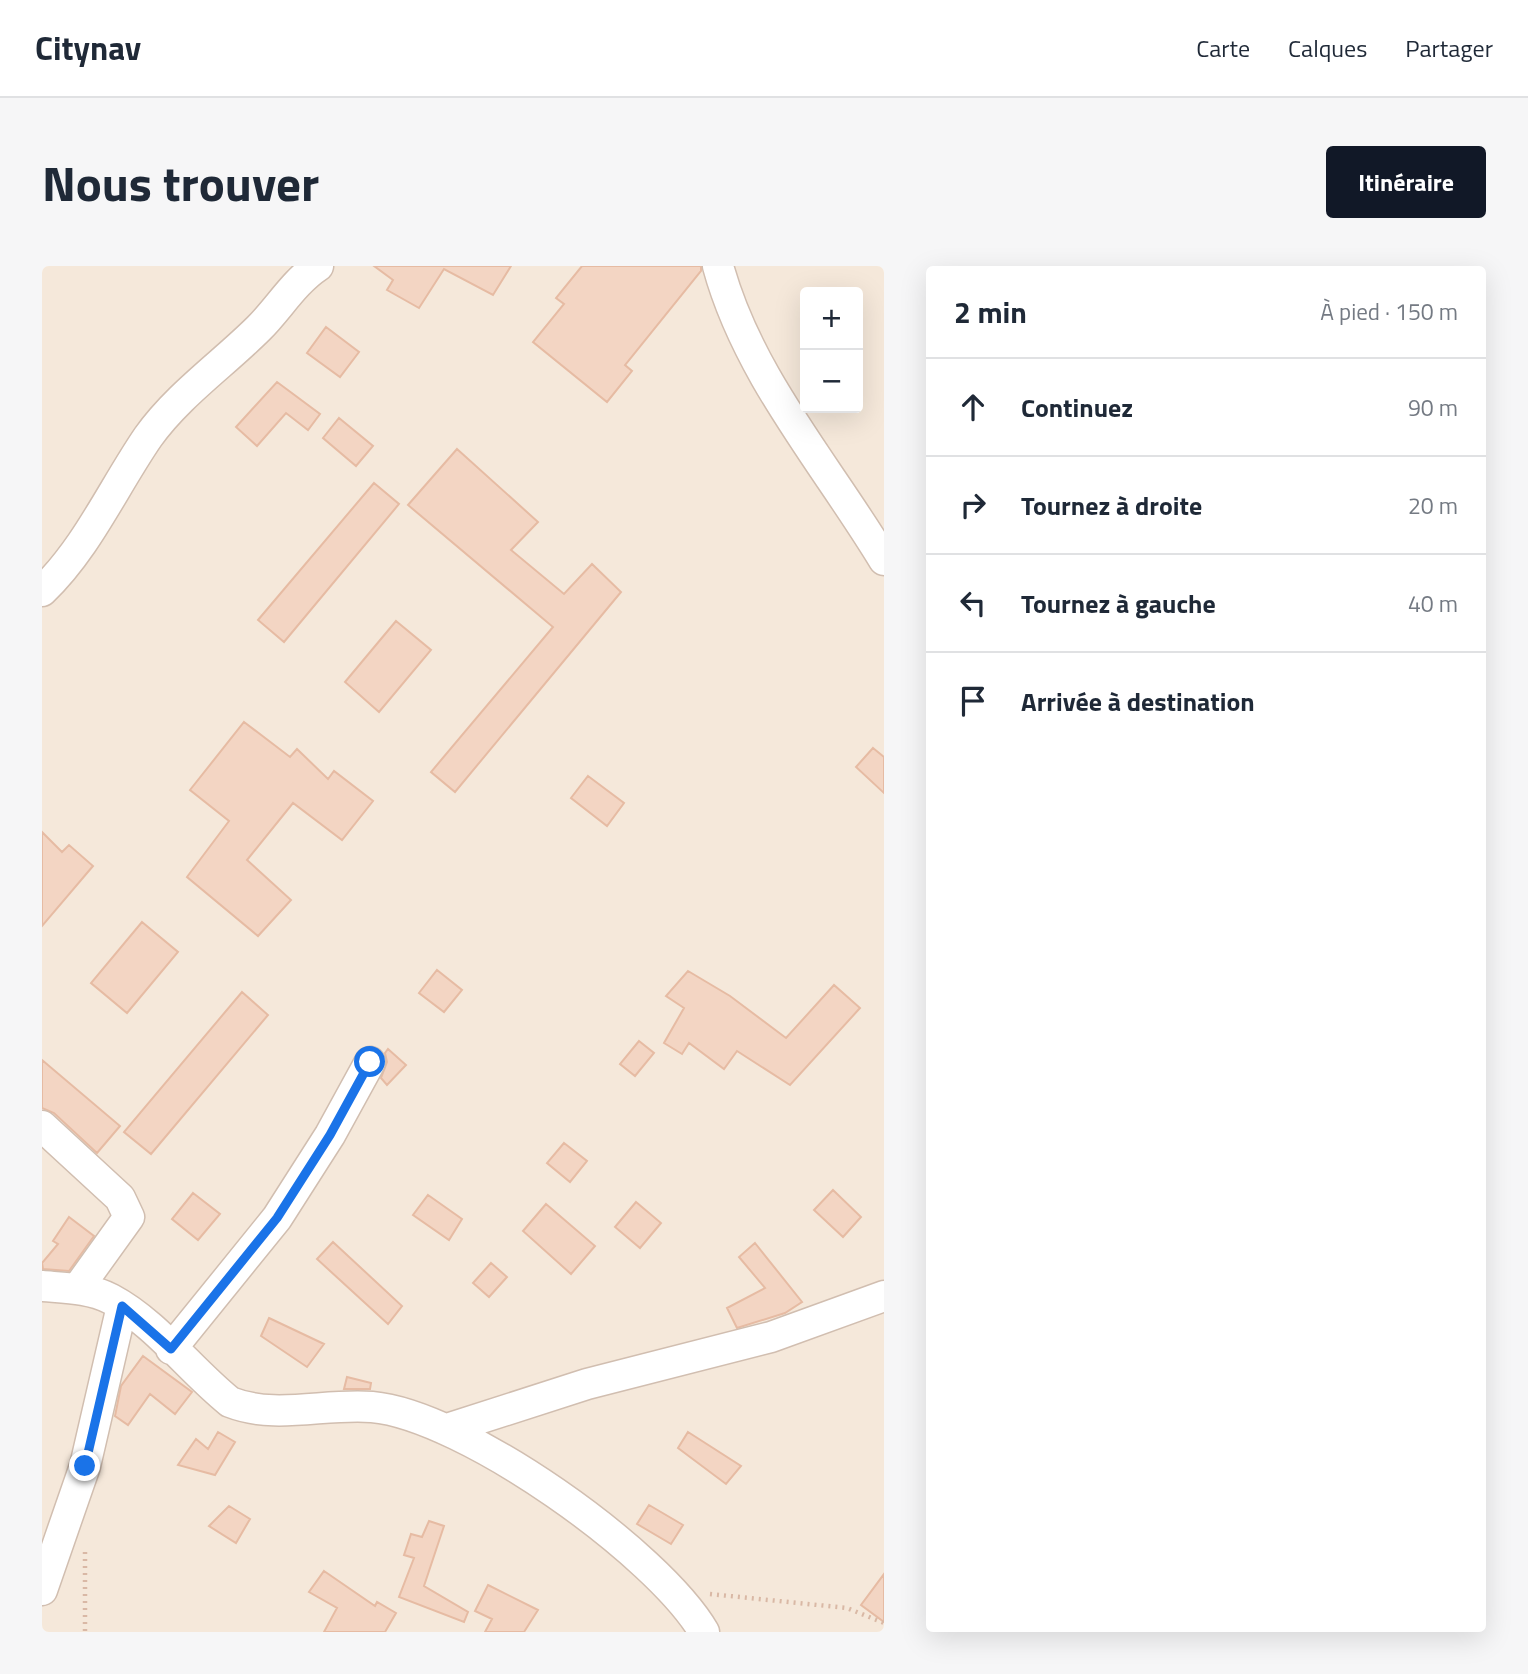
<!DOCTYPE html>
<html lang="fr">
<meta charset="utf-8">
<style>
:root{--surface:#fff;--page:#f6f6f7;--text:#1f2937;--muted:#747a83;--line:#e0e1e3;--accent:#111827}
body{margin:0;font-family:"Titillium Web",sans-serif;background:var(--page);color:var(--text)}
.controls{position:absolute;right:21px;top:21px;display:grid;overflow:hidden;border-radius:7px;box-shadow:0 7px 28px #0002}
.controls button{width:63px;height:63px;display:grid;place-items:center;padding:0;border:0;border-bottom:2px solid var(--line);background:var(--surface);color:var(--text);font:35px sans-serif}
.stop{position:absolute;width:21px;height:21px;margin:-16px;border:5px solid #1a73e8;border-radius:50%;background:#fff}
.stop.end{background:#1a73e8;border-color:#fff;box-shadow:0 2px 7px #0008}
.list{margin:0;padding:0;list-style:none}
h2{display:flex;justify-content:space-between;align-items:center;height:91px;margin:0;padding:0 28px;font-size:30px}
h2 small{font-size:23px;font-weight:400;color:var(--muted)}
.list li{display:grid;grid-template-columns:46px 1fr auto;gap:21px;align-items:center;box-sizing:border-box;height:98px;padding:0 28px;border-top:2px solid var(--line)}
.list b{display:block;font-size:26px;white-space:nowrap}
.list em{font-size:23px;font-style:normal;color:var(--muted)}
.icon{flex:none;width:38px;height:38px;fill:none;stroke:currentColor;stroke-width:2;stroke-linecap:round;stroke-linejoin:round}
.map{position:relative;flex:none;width:842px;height:1366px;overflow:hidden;border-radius:7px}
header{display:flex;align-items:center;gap:42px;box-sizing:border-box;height:98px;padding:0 35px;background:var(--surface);border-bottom:2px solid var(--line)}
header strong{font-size:33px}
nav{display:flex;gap:38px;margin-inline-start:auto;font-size:24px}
.intro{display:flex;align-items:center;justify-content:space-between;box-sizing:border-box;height:168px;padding:0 42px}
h1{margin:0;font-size:49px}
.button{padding:18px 32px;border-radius:7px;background:var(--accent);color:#fff;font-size:24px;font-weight:700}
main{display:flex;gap:42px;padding:0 42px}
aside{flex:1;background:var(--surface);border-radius:7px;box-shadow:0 7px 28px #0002}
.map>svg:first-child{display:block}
.residential{fill:#f5e8da;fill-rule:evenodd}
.building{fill:#f3d5c3;stroke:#e6bba3;stroke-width:2}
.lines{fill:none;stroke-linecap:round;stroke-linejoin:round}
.minor-casing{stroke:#d1beb0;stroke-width:33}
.path{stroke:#d9b8a5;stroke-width:4.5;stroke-dasharray:2 5;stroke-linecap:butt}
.minor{stroke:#fff;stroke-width:30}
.route{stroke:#1a73e8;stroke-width:9}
</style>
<header>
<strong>Citynav</strong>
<nav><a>Carte</a><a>Calques</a><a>Partager</a></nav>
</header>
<div class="intro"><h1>Nous trouver</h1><a class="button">Itinéraire</a></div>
<main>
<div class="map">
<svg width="842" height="1366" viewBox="0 0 842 1366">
<rect width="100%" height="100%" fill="#fdf6ec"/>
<path class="residential" d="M 0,0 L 842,0 L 842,1366 L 0,1366 ZM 763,26 L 816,26 L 816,142 L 763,142 Z"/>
<path class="building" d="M 332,0 L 469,0 L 451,29 L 402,3 L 377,42 L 345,24 L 351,14 Z
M 540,0 L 659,0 L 659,5 L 583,99 L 590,105 L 565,136 L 491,76 L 522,38 L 514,32 Z
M 284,61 L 317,86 L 298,111 L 265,87 Z
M 235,116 L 278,148 L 266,164 L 244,147 L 215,180 L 194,161 Z
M 297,152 L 331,180 L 314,200 L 281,172 Z
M 415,183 L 496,256 L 469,284 L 522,328 L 550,298 L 579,326 L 413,526 L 389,506 L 511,361 L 366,239 Z
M 332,217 L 357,238 L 242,376 L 216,354 Z
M 354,355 L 389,384 L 337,446 L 303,416 Z
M 202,456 L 248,491 L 255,483 L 286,513 L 292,505 L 331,535 L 300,574 L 251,537 L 205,594 L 249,634 L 216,670 L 145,611 L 187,555 L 148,524 Z
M 831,482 L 842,491 L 842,527 L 814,501 Z
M 546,510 L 582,537 L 565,560 L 529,532 Z
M 0,566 L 20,586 L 27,579 L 51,600 L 0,660 Z
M 100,656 L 136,686 L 85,747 L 49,717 Z
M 395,704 L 420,724 L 402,746 L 377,727 Z
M 646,705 L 688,730 L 744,772 L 792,719 L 818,742 L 748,819 L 695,785 L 682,803 L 647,777 L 640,788 L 622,777 L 642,742 L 624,730 Z
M 200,726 L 226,749 L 109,888 L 82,866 Z
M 597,775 L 612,787 L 593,810 L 578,798 Z
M 346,783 L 364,799 L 345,819 L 339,812 L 345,796 L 343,787 Z
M 0,794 L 78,860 L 55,887 L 12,847 L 0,842 Z
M 522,877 L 545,895 L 528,916 L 505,897 Z
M 791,924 L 819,951 L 801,971 L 772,944 Z
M 151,927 L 178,948 L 156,974 L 130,953 Z
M 386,929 L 420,953 L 407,974 L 371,949 Z
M 594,936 L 619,957 L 598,982 L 573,961 Z
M 504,938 L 553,980 L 529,1008 L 481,965 Z
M 27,951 L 52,970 L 27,1005 L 1,1003 L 0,997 L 16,978 L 11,975 Z
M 291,976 L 360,1040 L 346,1058 L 275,993 Z
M 713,977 L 760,1036 L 743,1047 L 695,1062 L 685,1042 L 723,1022 L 697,991 Z
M 449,997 L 465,1011 L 447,1031 L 431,1017 Z
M 227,1052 L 282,1078 L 265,1101 L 219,1070 Z
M 101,1090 L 150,1126 L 133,1148 L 108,1128 L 86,1159 L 73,1150 L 79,1120 Z
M 305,1111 L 329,1117 L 328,1123 L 302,1123 Z
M 176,1166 L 193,1176 L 173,1209 L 136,1199 L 154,1173 L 166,1183 Z
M 646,1166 L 699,1200 L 684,1218 L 636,1182 Z
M 607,1239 L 641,1259 L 629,1278 L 595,1258 Z
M 187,1240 L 208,1253 L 194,1277 L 167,1260 Z
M 387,1255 L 402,1260 L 382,1320 L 426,1346 L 422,1356 L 357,1331 L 372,1292 L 362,1289 L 369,1268 L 380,1271 Z
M 282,1305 L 333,1340 L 335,1336 L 354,1347 L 343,1366 L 282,1366 L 295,1342 L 267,1326 Z
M 842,1308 L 842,1356 L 819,1339 Z
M 446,1319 L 496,1344 L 482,1366 L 443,1366 L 450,1353 L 433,1345 Z"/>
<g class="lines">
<g class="minor-casing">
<path id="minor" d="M 676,0 C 706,110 784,198 842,294
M 0,325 C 45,282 71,222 106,171 C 136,129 181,98 217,62 C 237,42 252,16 276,0
M 0,860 L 78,932 L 87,951 L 36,1022
M 0,1020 C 23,1022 48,1022 69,1033 C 114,1057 148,1104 188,1136 C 234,1154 282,1137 330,1141 C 422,1149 616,1287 662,1366
M 129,1083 L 235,952 L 288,869 L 328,796
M 405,1163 L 545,1118 L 729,1071 L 842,1030
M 0,1324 L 43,1200 L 80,1040"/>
</g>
<path class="path" d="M 43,1286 L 43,1366
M 668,1328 L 805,1342 L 842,1357"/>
<use href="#minor" class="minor"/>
</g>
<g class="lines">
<path class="route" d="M 43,1200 L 80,1040 L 129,1083 L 235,952 L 288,869 L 328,796"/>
</g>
</svg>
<div class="controls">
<button>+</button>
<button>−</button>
</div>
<div class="stop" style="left:328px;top:796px"></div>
<div class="stop end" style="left:43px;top:1200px"></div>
</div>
<aside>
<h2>2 min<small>À pied · 150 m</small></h2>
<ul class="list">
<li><svg class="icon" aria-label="ahead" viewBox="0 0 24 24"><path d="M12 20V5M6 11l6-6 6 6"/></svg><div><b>Continuez</b></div><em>90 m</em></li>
<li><svg class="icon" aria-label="right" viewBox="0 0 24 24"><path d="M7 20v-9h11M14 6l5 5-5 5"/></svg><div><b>Tournez à droite</b></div><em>20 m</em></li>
<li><svg class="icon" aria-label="left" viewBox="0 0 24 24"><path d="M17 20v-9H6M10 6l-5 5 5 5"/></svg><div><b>Tournez à gauche</b></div><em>40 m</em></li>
<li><svg class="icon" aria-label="arrive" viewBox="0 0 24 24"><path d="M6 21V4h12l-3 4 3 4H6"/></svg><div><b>Arrivée à destination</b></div></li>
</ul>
</aside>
</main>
